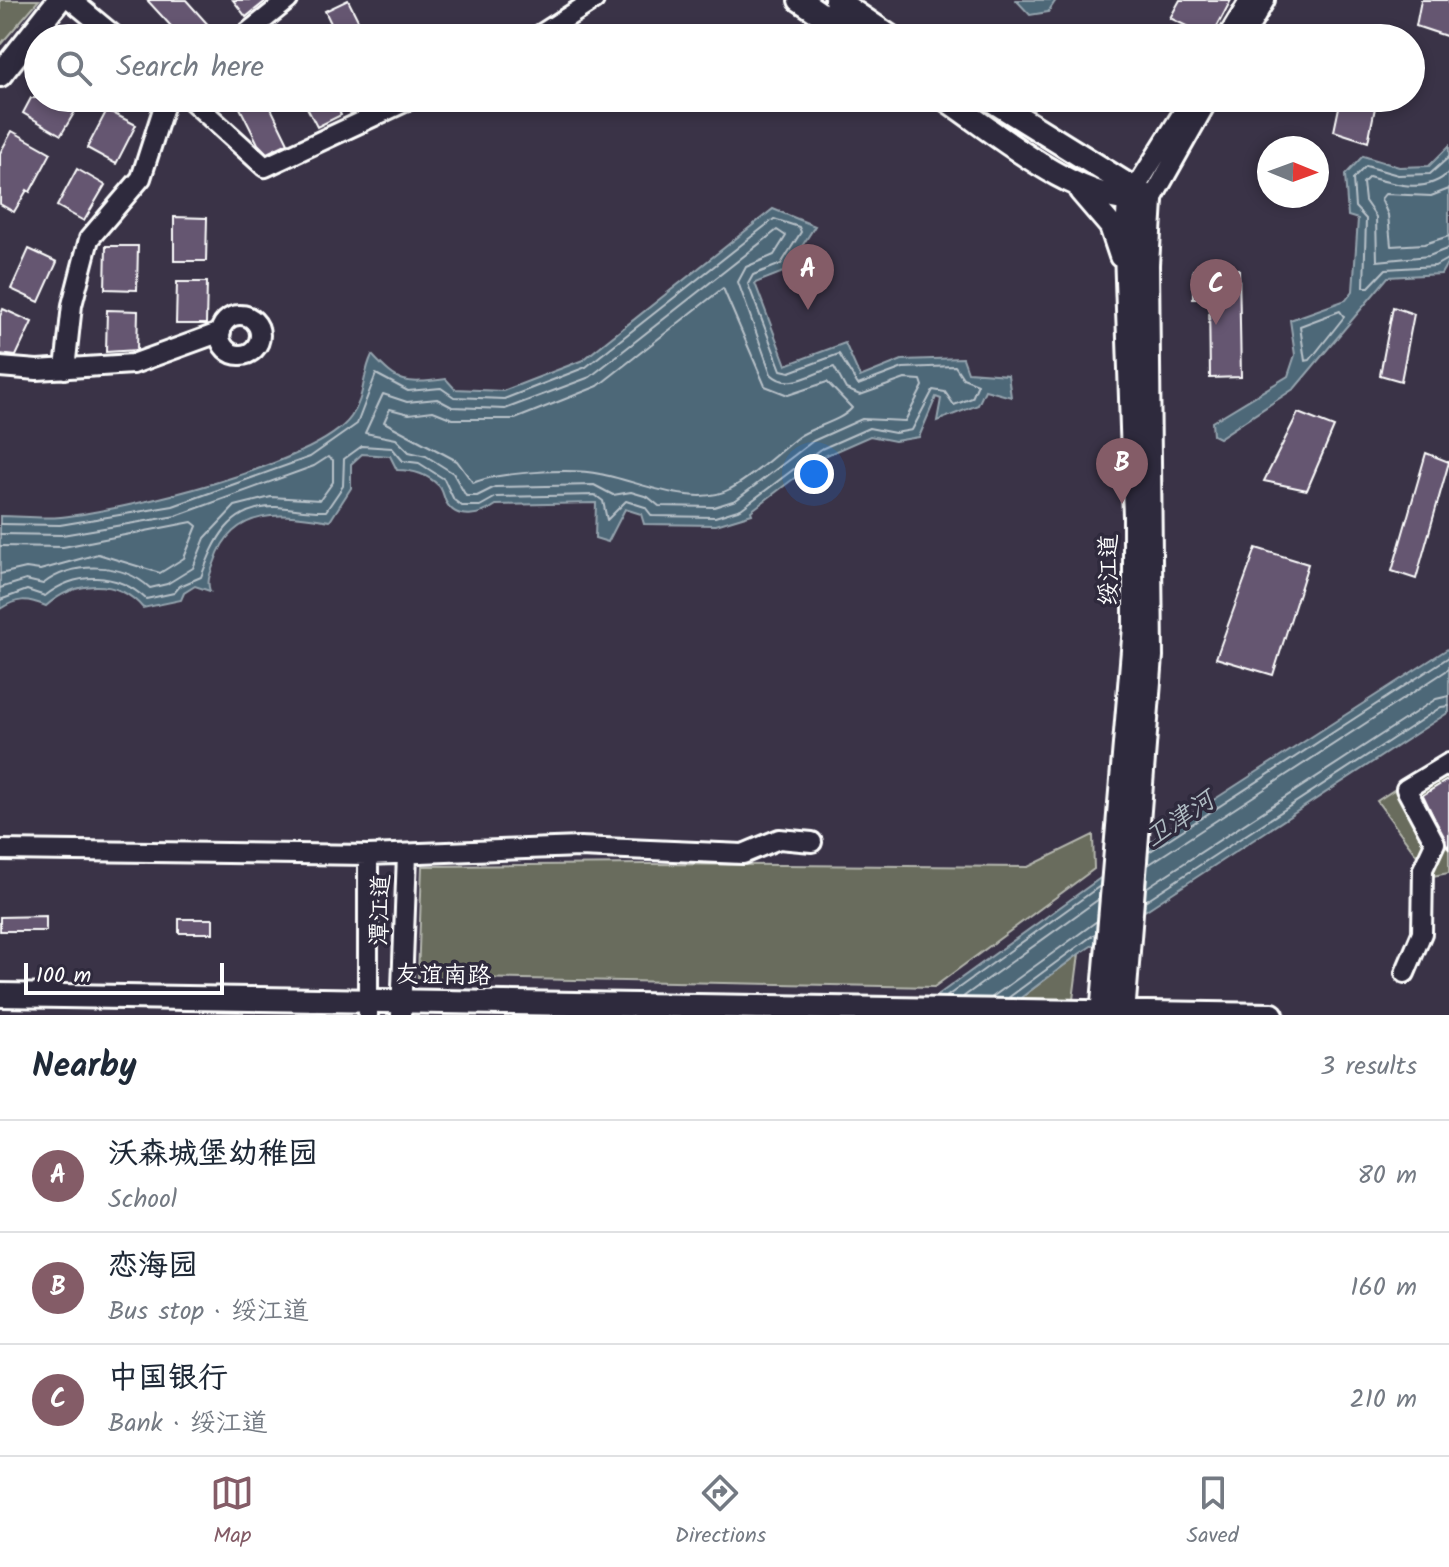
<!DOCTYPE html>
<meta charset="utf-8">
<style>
:root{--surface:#fff;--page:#f6f6f7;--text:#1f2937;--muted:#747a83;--line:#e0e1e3;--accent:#845c67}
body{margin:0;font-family:Kalam,"LXGW WenKai TC",sans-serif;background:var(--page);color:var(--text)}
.compass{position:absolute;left:1257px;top:136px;width:72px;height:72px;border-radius:50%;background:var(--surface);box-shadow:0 4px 12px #0003;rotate:91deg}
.scale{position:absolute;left:24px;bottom:20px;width:200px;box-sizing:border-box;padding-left:8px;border:4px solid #fff;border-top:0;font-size:22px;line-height:28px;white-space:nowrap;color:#fff;-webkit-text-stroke:6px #2f2a3d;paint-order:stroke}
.you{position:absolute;left:814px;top:474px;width:28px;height:28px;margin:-20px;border:6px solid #fff;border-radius:50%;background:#1a73e8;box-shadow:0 0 0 12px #1a73e833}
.badge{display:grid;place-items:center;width:52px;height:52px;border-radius:50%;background:var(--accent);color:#fff;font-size:26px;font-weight:700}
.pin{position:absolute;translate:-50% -66px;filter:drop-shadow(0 2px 4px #0008)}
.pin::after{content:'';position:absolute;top:42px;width:28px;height:24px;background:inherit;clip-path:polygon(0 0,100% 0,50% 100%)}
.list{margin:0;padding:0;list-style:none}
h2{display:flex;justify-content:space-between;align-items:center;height:104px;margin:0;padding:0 32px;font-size:34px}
h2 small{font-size:26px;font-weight:400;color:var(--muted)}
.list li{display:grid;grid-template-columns:52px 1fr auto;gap:24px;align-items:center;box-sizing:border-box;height:112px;padding:0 32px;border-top:2px solid var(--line)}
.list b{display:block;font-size:30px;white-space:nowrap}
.list p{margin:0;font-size:26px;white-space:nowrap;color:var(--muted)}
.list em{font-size:26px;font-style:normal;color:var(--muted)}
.icon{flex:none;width:44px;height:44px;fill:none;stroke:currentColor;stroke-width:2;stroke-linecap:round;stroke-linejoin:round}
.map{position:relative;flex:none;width:1449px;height:1015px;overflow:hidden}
.search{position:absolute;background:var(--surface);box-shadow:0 4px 12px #0003;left:24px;right:24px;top:24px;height:88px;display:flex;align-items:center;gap:20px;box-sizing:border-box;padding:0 28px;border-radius:44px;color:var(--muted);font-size:30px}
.sheet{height:440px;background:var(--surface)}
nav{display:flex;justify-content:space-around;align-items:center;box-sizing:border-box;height:112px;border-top:2px solid var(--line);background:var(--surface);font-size:22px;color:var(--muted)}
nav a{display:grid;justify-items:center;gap:4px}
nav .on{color:var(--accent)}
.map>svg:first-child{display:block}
.green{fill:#696c5d;stroke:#b4b6ae;stroke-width:2}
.water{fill:#4e6778;stroke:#95a4ae;stroke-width:2}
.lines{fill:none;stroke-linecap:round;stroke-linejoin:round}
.shore{stroke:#b8c2c9;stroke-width:2}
.building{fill:#655671;stroke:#fff;stroke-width:2}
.minor-casing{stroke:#fff;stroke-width:24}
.major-casing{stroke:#fff;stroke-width:28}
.minor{stroke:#2f2a3d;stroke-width:18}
.major{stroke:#2f2a3d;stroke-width:22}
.labels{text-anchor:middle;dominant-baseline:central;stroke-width:7;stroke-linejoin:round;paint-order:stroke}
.street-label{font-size:24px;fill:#fff;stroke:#2f2a3d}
.water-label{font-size:26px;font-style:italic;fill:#afbbc2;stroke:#2f2a3d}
</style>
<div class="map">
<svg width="1449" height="1015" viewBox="0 0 1449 1015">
<rect width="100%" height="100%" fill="#3a3347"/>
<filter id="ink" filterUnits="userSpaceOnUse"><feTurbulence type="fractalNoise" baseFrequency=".0125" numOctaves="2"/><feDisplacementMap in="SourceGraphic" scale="16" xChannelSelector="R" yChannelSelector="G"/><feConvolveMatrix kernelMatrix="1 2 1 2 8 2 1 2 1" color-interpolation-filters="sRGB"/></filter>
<g filter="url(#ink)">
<path class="green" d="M 0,0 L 39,0 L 0,45 Z
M 1449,754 L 1449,873 L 1427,877 L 1426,868 L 1377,801 Z
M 1093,835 L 1094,869 L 934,987 L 418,977 L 422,866 L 647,864 L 1028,867 Z
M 1079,954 L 1071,1015 L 998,1015 Z"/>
<path class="water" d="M 1016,0 L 1056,0 L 1048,12 L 1030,15 Z
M 1449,146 L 1449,260 L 1441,274 L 1388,277 L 1295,388 L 1219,438 L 1213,435 L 1212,422 L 1288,376 L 1295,355 L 1290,320 L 1346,300 L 1353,291 L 1358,219 L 1348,216 L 1345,175 L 1363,156 L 1399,167 L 1429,166 Z
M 773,209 L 815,226 L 786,271 L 755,283 L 786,365 L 845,343 L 860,377 L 902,360 L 963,358 L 968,372 L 1008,375 L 1011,397 L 985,390 L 978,405 L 937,421 L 941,399 L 936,397 L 919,437 L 895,441 L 870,436 L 822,457 L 751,511 L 752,514 L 716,525 L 644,524 L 641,514 L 625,509 L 608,542 L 595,538 L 596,503 L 496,505 C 482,515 457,522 446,502 C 443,496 443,489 438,485 C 426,473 412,470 397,470 L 390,456 L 362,454 L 351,464 L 351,488 L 330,521 C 283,513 233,506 215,561 C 211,572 206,581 210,591 L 195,586 L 184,593 L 181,600 L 143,608 C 117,577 74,581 46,606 C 27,598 17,598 0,609 L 0,516 C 20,516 41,519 61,517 C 121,511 317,465 351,417 C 365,398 362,375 372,355 C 400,385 405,384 446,379 L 455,389 L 503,391 L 583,360 Z
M 1449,648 L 1449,712 L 1079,954 L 998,1015 L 910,1015 L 1167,830 Z"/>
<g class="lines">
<path class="shore" d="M 1449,157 L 1430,174 L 1398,175 L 1366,166 L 1353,179 L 1355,207 L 1366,219 L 1364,287 L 1369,287 L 1386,269 L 1435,266 L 1449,258
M 1449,172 C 1428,194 1396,185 1369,177 L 1363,183 L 1365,201 L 1376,217 L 1377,261 L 1429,256 L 1449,248
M 1449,189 L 1431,196 L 1385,194 L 1381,199 L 1388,215 L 1391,246 L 1424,244 L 1449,236
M 777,230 L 786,236 L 774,255 L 746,267 L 738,282 L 771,374 C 789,392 814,372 834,367 L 846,389 L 860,395 L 905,379 L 921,380 L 923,386 L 905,421 L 862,419 L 813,441 L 736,500 L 714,507 L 659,506 L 648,497 L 631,492 L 613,495 L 594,485 L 495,487 L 477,496 L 466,496 L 453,473 L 426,456 L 409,452 L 396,439 L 365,433 L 383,394 L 407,402 L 437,399 L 452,407 L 505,409 L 590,377 Z
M 723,288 L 765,386 L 788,395 L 827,382 L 852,408 C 840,422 814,426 798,437 C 776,454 754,476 730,489 C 695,509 635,480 600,474 C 574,468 496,472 473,483 L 457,461 L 384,422 L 390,409 L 409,414 L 433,411 L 453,419 L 515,419 L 598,386 Z
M 1340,311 L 1344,317 L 1310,360 L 1305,361 L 1300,326 Z
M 0,524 L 60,525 L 173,506 L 310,457 L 357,424 L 376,374 L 408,391 L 441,388 L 454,397 L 504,399 L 586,367 L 774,219 L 799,227 L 801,232 L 781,264 L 753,275 L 748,284 L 781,370 L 790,372 L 839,354 L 858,385 L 903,368 L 955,366 L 963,378 L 978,384 L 972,398 L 954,405 L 945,392 L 933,390 L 912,430 L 895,433 L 869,428 L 819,450 L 741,509 L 715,517 L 652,516 L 645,507 L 626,501 L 607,520 L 603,501 L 595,495 L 496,497 L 480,506 L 462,506 L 454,500 L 444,479 L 419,463 L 403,461 L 392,448 L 362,446 L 344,459 L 343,486 L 326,511 C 310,512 293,508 276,507 C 229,506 215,540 201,577 L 180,586 L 174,593 L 146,599 C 117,572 76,571 45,596 L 27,590 L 0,600
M 0,534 L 62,535 L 176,516 L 314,466 L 328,457 L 333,460 L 333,482 L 320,500 L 271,497 L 235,506 L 205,538 L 193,568 L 167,584 L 150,588 C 122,562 73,561 43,584 L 26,580 L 0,588
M 0,546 L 63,547 L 192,522 L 197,526 L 184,558 L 160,573 L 98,554 L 40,570 L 26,568 L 0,574
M 1149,852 L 1449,657
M 1148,865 L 1449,669
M 1146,888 L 1436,699 L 1449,696
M 1145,901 L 1441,707 L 1449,706
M 946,997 L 1100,886
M 963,997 L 1099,899
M 991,998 L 1097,921
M 1008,998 L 1096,933"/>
</g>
<path class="building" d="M 147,0 L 186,0 L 220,38 L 182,38 Z
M 233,0 L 267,0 L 246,17 Z
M 348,0 L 367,38 L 338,38 L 325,11 Z
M 1180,0 L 1231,0 L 1211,38 L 1170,18 Z
M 1421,0 L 1449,0 L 1449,37 L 1416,26 Z
M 31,98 L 83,98 L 61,135 L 23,113 Z
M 235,98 L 266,98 L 288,143 L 267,153 L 258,144 Z
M 302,98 L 333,98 L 341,115 L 317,127 Z
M 1341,98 L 1377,98 L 1368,142 L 1334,131 Z
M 107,110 L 136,125 L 116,164 L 87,148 Z
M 12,131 L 51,153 L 30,192 L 27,190 L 14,212 L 0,204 L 0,153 Z
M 77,169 L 105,185 L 84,221 L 57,206 Z
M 174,217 L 207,218 L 206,261 L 174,261 Z
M 106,246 L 138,246 L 137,290 L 105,289 Z
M 29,249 L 57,262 L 39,302 L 11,289 Z
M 1239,269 L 1241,377 L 1210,378 L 1209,298 L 1193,298 L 1193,270 Z
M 177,282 L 207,282 L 206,324 L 176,324 Z
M 1393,307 L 1414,314 L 1401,381 L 1380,375 Z
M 3,309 L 32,322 L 16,356 L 0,354 L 0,316 Z
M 107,310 L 138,311 L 137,350 L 106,352 Z
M 1298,413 L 1334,427 L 1307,490 L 1264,481 Z
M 1426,453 L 1449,462 L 1416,579 L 1392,571 Z
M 1256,548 L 1308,564 L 1273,675 L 1216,658 Z
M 1449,779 L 1449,850 L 1423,795 Z
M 46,916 L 46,931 L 0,931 L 0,917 Z
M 179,919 L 213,919 L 213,933 L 179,933 Z"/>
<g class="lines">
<g class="minor-casing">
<path id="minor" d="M 71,0 L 117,38
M 241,38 L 288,0
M 535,38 L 594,0
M 1227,38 L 1250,0
M 1243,38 L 1265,0
M 189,98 L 265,167 L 413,98
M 1135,189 L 1192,98
M 1151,201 L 1209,98
M220 335a20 20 0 1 1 40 0a20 20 0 1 1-40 0Z
M 0,367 L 37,370 L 133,364 L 221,332
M 65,369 L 72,305 L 89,239 L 141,178 L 166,100
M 0,850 L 368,855 L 580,847 L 743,854 L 779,839 L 812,842
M 1405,973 L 1422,933 L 1423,869 L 1435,843 L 1406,789 L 1449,763
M 368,1015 L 368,855
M 401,1015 L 407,855"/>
</g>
<g class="major-casing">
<path id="major" d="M 800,0 L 856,38
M 836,0 L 892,38
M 0,75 L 59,0
M 944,98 C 1000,136 1073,200 1142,201
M 988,98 L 1147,197
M 1081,191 L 1111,226 L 1121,256
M 0,995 L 1272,1015
M 1102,1015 L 1135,627 L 1135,517 L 1126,250 L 1129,201 L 1135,189
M 1123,1015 L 1151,656 L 1147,264 L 1151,201"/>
</g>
<use href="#minor" class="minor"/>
<use href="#major" class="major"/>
</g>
</g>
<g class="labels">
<g class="street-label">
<text transform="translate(1109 570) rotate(-90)">绥江道</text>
<text transform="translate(381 910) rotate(-88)">潭江道</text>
<text transform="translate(443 976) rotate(1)">友谊南路</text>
</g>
<g class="water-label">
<text transform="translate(1180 820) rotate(-34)">卫津河</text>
</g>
</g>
</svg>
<svg class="compass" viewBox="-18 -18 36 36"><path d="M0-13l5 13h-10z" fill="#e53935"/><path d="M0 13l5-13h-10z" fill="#747a83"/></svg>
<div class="scale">100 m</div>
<div class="you"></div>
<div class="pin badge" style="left:808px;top:310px">A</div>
<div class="pin badge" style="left:1122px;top:504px">B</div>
<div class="pin badge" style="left:1216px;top:325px">C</div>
<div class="search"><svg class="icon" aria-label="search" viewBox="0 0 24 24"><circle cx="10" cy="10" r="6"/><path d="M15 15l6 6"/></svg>Search here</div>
</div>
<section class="sheet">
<h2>Nearby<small>3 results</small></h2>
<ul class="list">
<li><span class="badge">A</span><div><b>沃森城堡幼稚园</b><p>School</p></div><em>80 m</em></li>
<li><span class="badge">B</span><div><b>恋海园</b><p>Bus stop · 绥江道</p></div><em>160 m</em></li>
<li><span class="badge">C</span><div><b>中国银行</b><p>Bank · 绥江道</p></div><em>210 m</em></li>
</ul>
</section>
<nav>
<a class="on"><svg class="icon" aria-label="map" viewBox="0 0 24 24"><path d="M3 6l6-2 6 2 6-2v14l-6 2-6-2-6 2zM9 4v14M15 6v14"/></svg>Map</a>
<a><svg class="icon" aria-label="directions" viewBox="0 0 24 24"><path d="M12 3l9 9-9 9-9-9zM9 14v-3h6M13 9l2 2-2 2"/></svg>Directions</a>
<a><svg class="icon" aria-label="saved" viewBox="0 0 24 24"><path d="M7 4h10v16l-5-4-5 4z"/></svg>Saved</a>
</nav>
